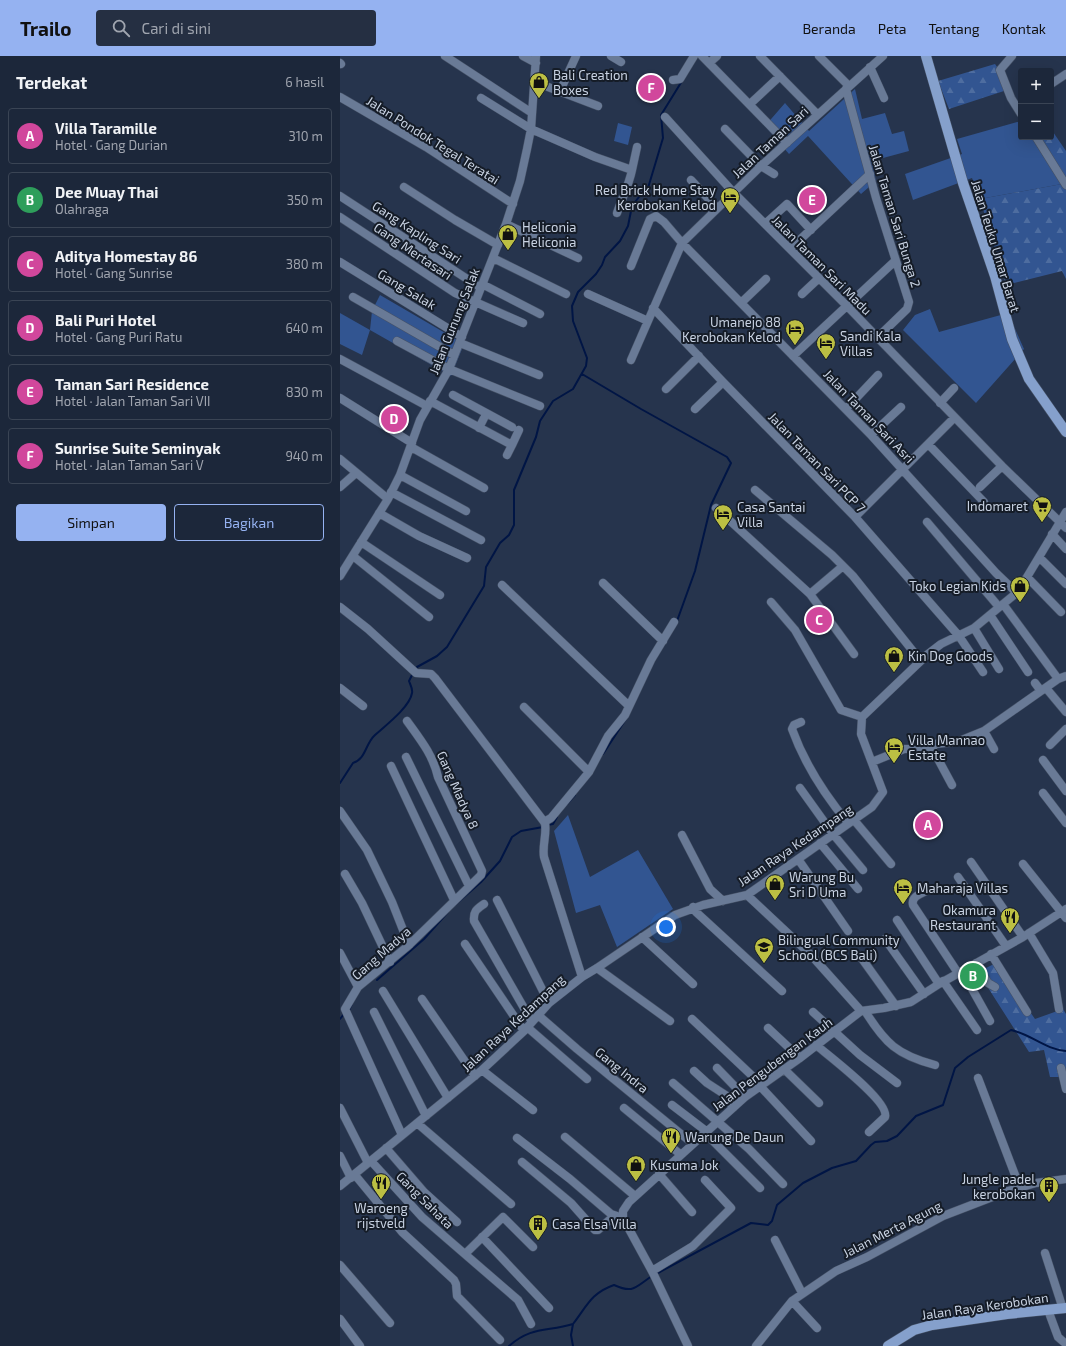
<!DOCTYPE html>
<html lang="id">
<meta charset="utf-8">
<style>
:root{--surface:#1c273a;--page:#252f42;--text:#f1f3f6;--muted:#a0a5af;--line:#3a4454;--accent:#95b2f1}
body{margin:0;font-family:"Exo 2",sans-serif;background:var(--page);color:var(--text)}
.controls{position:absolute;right:12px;top:12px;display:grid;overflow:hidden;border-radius:4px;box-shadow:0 4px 16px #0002}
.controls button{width:36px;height:36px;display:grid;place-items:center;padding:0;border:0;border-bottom:1px solid var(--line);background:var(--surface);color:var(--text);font:20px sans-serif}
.you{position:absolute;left:326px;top:871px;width:14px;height:14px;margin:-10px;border:3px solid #fff;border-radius:50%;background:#1a73e8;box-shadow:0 0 0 6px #1a73e833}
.badge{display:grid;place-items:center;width:26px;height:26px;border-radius:50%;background:var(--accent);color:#fff;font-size:13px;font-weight:700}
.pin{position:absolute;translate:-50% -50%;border:2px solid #fff;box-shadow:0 1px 4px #0006}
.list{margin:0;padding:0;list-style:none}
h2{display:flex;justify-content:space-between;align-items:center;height:52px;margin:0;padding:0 16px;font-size:17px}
h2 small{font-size:13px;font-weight:400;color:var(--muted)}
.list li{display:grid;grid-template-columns:26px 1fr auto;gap:12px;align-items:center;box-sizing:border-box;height:56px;margin:0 8px 8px;padding:0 8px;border:1px solid var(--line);border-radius:4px}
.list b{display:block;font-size:15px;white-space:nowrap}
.list p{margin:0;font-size:13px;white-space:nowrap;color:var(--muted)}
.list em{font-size:13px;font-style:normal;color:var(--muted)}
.actions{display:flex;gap:8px;padding:12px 16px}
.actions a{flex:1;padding:9px 0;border:1px solid var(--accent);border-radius:4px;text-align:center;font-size:14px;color:var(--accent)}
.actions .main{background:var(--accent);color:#111}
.icon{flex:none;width:22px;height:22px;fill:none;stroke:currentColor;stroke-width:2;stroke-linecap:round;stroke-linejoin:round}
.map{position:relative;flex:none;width:726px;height:1290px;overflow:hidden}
header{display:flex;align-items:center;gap:24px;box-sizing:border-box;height:56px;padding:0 20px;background:var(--accent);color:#111}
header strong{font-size:19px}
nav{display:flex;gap:22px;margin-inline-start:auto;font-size:14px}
.search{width:280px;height:36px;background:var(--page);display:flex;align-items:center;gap:10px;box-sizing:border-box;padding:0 14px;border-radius:4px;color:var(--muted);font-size:15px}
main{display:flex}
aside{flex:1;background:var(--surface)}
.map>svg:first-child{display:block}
.green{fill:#325591}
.forest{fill:url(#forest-firs)}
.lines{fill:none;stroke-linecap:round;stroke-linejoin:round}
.stream{stroke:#001545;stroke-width:2}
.minor-casing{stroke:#465267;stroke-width:9}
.major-casing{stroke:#465267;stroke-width:11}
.minor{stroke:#697a96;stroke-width:8}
.major{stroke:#85a0cc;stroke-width:10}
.labels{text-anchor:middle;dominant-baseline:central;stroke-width:4;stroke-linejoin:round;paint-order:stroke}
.poi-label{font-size:13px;fill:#c8d2e2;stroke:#151c27;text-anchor:start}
.street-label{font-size:13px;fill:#c8d2e2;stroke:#151c27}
</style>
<header>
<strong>Trailo</strong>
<div class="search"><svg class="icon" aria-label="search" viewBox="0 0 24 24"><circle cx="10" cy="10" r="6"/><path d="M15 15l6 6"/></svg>Cari di sini</div>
<nav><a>Beranda</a><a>Peta</a><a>Tentang</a><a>Kontak</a></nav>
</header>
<main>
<aside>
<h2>Terdekat<small>6 hasil</small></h2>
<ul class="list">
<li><span class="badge" style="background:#d1479c">A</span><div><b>Villa Taramille</b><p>Hotel · Gang Durian</p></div><em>310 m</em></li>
<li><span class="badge" style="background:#2e9e5b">B</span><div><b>Dee Muay Thai</b><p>Olahraga</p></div><em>350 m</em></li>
<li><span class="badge" style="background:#d1479c">C</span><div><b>Aditya Homestay 86</b><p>Hotel · Gang Sunrise</p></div><em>380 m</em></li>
<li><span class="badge" style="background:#d1479c">D</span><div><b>Bali Puri Hotel</b><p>Hotel · Gang Puri Ratu</p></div><em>640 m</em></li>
<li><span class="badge" style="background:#d1479c">E</span><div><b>Taman Sari Residence</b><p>Hotel · Jalan Taman Sari VII</p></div><em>830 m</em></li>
<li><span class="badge" style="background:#d1479c">F</span><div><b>Sunrise Suite Seminyak</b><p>Hotel · Jalan Taman Sari V</p></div><em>940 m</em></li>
</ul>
<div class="actions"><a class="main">Simpan</a><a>Bagikan</a></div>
</aside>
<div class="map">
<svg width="726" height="1290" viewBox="0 0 726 1290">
<defs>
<pattern id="forest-firs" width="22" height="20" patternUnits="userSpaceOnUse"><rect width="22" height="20" fill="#325591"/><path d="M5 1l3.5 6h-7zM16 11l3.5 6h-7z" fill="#4e6da0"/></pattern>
</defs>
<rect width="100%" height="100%" fill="#26344d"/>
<path class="green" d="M 515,33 L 522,63 L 545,57 L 552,78 L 564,75 L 569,95 L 532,105 L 536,125 L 521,138 L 468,80 L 449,98 L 425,70 L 445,47 L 469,75 Z
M 681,65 L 681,81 L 694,81 L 722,128 L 640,143 L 632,122 L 573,144 L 565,118 L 622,98 L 617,83 Z
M 278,67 L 292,71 L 288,89 L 274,85 Z
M 40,239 L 124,288 L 111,320 L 30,274 L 22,299 L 0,288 L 0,257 L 30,274 L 32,255 Z
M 590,253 L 599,276 L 668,257 L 684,293 L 636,347 L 563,274 L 575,259 Z
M 228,759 L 250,821 L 298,794 L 333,853 L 277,891 L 260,849 L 236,857 L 214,775 Z"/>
<path class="forest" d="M 655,8 L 662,18 L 670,33 L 609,53 L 598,25 Z
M 711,73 L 726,95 L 726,223 L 722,215 L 666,229 L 640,143 L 722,128 L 697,81 L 711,81 Z
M 656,907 L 695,963 L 723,953 L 726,958 L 726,1021 L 710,1021 L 704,994 L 689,996 L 638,916 Z"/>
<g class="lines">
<path class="stream" d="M 242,318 L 301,353 L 387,401 L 391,407 L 371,449 L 355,515 L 337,565
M 77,611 L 97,600 L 107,591 L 144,530 L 146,511 L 160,487 L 169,479 L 174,469 L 174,434 L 196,381 L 200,365 L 213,345 L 233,333 L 246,310 L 247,302 L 233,265 L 232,250 L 238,236 L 256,218 L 262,209 L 265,201 L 280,185 L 288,170 L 292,150 L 302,137 L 308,132 L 323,82 L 321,59 L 342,25
M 263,698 L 286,663
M 0,727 L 13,707 C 26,703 25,688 35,679 C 45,670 70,651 72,637 C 73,633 70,628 69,625 L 73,617
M 227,748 L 235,739
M 207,769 L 213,768 L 217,761
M 115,849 L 141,826 L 160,805 L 172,781 L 181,775 L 203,771
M 37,924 L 84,883 L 108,856
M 8,956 L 12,948
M 0,963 L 4,958
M 316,1218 L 411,1167 L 428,1169 L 432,1165 L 437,1149 L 463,1127 L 492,1112 L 516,1105 L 531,1089 L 535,1086 L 547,1085 L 557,1080 L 576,1060 L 603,1049 L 615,1012 L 628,1001 L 671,974 C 693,979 704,993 726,995
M 169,1290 C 192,1270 207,1276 233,1268 C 247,1250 251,1237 274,1229 C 294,1238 295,1231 312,1220
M 233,1290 L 231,1279 L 233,1268"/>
<g class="minor-casing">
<path id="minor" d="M 105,0 L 192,57
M 183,0 L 196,7
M 271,0 L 281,6
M 362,0 L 447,87
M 420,0 L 477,58
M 479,0 L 509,30
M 672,0 L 660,14 L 671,42 L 681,58
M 0,7 L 1,8
M 369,7 L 377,0
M 530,11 L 544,42
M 333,24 L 340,23 L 354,0
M 195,26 L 258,50
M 711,28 L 726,18
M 506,33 L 536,142 L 569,246 L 567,253 L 537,282
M 220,35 L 236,0
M 0,41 L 86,91 L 173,148
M 141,42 L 191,73 L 255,101 L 292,114 C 289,129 282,142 277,157
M 410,48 L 440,20
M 325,61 L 393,136 L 507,250 L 662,410 L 726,472
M 385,73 L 421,110 L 434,118
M 696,81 L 726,129
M 292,114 L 297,91
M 351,124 L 377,152
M 64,131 L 115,164 L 158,189
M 0,140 L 141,232
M 0,161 L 115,237 L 183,267
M 166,168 L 238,202
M 425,168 L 447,148 L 471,174
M 450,193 L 530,118
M 153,202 L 226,238
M 0,206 L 122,281
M 291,210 L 310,163 L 316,160 L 324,166 L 342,187 L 531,379 L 656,517 L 676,536
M 142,228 L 200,258
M 248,238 L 308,265
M 462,238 L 479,222
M 13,241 L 114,299
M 401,247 L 426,223
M 313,252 L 383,326 L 515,461 L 619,580 L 643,616
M 57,285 L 109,313 L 200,350
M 120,287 L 199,319
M 453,300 L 555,205
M 0,303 L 87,350
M 291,304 L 342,187 L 421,110 L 543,0
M 326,333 L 359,300
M 113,339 L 172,371
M 0,342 L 72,387
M 90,345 L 172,389 L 179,374
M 600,347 L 614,332
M 355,353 L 383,326
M 506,353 L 538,319
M 139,372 L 146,358
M 531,379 L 561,351
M 589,389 L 644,446
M 71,391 L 144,432
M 167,399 L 172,389
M 0,403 L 48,443
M 60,419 L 126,455
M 0,431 L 16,417
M 640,431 L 662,410
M 415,434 L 492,499 L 513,520 L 580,604
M 51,436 L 141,484
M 376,452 L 470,538 L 514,598
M 39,457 L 79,480 L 127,502
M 515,461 L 614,362
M 587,466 L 659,551
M 712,478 L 726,493
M 21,486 L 100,539
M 13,500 L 89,561
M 699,501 L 726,528
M 0,520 L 48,443 L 60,419 L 80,364 L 109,313 L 166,168 L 180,125 L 187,93 L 191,73 L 196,0
M 687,521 L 721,556
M 263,527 L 323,585
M 162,529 L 289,650
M 470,538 L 503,510
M 431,546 L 455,574 L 501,654 L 522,661
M 663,548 L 716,620
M 0,551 L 28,573 L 76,617 L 91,618 L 95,622 L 205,767 C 207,779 202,789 204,801 L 242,921
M 650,559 L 688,616
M 634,572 L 659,613
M 695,627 L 701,635
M 0,632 L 23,650
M 706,632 L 726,656
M 184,651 L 249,716
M 461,666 L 454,669 L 452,673 C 465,709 484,738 508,767
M 644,675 L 654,693
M 710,689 L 726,673
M 591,690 L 612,729
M 66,701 L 129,830
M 703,704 L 726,735
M 532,706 L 564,693 L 570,693 L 583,696 L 594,688 L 617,686 L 644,675 L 718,623 L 726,620
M 51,710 L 114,844
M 460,732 L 493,778 L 523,814
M 703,737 L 726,767
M 0,755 L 27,794 L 52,846 L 69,889
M 514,764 L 551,808
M 204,766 L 211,762 L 249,716 L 268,680 L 285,659 L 311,604 L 334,566
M 342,779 L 370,833 L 383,845
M 480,787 L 518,833
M 458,803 L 508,875
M 631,806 L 683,881
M 683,808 L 726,862
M 5,818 L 22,847 L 50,906
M 618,821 L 666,890
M 586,835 C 580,838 571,841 573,849 L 618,917
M 407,839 L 471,899 L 521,955
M 157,844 L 209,947
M 144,848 C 137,853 133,855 134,865 L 192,966
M 353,851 L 356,856 L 442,935
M 557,864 L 599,928
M 689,877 L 713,917 L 719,953
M 302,881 L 353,928
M 545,883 L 584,938
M 125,888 L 184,975
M 0,897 L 18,931
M 651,898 L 687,956
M 520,900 L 556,950
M 636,907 L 648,927 L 655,931
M 257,912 L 330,965
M 622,915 L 650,965
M 603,925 L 637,974
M 43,935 L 108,1042
M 82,943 L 135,1020
M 525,955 C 545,987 557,999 595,1009
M 34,956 L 86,1060
M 473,956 L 520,999 L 557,1027
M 198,959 L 237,993 L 352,1087
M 352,963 L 422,1029
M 187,971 L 247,1023
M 428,972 L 460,1002
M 476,989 C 489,1000 550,1046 545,1061 L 529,1076
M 377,1012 L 405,1041
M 721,1012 L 726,1033
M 444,1013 L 479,1047
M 142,1014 L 193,1054
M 354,1015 L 367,1027 L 387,1040 L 393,1052
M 638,1022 L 680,1132
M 333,1027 L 409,1093 L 443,1128
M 420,1030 L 471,1085
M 332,1049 L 366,1075
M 0,1052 L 28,1107
M 284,1052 L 340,1098
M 77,1067 L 171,1148
M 364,1076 L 420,1132
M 62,1079 L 5,953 L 18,931 L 68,890 L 141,819 L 142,815 L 98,721 C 93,699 80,683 67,665
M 225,1081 L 295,1140
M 177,1082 L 230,1123 L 271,1158 L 283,1162
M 46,1092 L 84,1136 L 117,1166
M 0,1100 L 11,1122
M 31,1105 L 82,1161 L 178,1244 L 191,1268
M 182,1106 L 231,1147 L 255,1174 L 258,1174 L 274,1160
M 319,1118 L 352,1156
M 15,1119 L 62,1176 L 114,1224 L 116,1228 L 117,1240 L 160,1284
M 0,1130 L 142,1014 L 184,975 L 209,947 L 242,921 L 257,912 L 335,859 L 363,849 L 407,839 L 532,751 L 543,736 L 521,678 L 522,661 L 588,598 L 601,588 L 634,572 L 674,539 L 687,521 L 726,456
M 142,1181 L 209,1252
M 435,1184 L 462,1237
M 705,1197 L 723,1253
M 125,1198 L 163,1161 L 193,1191
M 0,1209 L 50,1267
M 312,1215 L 353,1190 L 391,1152 L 365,1124
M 452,1245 L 477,1272
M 708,1254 L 718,1281 L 726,1288
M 0,1263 L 20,1290
M 348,1290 L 313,1217 L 283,1162 L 283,1155 L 289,1146 L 405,1041 L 460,1002 L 521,955 L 544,952 L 571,946 L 599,928 L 683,881 L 726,853
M 416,1290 L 452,1245 L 496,1215 L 527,1201 L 603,1160 L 668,1135 L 696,1127 L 726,1123"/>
</g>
<g class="major-casing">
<path id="major" d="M 586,0 L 623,127 L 655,220 L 672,283 L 689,323 L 726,376
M 548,1290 L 574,1274 L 592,1269 L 667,1258 L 726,1252"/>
</g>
<use href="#minor" class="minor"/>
<use href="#major" class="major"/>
</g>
<defs>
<g id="shop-pin" transform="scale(1)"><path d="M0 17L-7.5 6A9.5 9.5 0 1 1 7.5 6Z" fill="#bcbf43" stroke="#151c27"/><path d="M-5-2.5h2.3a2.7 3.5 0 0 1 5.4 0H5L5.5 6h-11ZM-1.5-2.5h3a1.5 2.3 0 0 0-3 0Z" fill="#111"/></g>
<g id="hotel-pin" transform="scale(1)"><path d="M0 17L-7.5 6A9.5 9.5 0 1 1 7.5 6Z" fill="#bcbf43" stroke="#151c27"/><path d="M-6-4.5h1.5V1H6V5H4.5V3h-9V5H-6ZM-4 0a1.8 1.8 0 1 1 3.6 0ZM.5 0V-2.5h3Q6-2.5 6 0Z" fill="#111"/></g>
<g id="supermarket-pin" transform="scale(1)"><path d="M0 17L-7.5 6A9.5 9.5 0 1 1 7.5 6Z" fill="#bcbf43" stroke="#151c27"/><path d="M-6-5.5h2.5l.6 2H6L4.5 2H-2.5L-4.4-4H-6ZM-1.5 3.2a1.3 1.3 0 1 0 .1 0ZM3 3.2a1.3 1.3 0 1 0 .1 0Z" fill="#111"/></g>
<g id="restaurant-pin" transform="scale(1)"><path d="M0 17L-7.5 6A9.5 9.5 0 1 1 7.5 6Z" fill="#bcbf43" stroke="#151c27"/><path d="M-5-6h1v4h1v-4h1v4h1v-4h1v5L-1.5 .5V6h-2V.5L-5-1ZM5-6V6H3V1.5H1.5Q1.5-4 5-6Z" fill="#111"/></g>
<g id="school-pin" transform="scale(1)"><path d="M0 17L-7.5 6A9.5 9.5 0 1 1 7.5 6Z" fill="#bcbf43" stroke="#151c27"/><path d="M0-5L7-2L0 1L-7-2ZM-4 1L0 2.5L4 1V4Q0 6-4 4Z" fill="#111"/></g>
<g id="building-pin" transform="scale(1)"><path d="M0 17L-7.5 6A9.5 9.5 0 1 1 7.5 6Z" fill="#bcbf43" stroke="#151c27"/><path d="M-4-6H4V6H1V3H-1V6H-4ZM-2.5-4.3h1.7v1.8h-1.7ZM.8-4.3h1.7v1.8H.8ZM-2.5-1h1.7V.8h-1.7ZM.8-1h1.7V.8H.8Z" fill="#111"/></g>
</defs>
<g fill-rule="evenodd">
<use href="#shop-pin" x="199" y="26"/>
<use href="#hotel-pin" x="390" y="141"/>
<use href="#shop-pin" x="168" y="178"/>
<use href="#hotel-pin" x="455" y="273"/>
<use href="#hotel-pin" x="486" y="287"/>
<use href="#supermarket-pin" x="702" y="450"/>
<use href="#hotel-pin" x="383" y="458"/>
<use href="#shop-pin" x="680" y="530"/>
<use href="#shop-pin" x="554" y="600"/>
<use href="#hotel-pin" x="554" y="691"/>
<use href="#shop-pin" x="435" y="828"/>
<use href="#hotel-pin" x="563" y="832"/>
<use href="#restaurant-pin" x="670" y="861"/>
<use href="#school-pin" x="424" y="891"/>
<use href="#restaurant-pin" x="331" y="1081"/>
<use href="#shop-pin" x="296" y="1109"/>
<use href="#restaurant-pin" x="41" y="1127"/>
<use href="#building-pin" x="709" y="1130"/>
<use href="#building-pin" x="198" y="1168"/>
</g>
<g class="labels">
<g class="poi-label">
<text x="213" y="19">Bali Creation<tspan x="213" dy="15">Boxes</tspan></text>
<text x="376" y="134" text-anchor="end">Red Brick Home Stay<tspan x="376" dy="15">Kerobokan Kelod</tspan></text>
<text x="182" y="171">Heliconia<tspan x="182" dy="15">Heliconia</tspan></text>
<text x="441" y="266" text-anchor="end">Umanejo 88<tspan x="441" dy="15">Kerobokan Kelod</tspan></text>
<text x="500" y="280">Sandi Kala<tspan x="500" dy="15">Villas</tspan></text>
<text x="688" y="450" text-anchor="end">Indomaret</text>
<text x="397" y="451">Casa Santai<tspan x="397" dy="15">Villa</tspan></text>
<text x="666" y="530" text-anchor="end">Toko Legian Kids</text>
<text x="568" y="600">Kin Dog Goods</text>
<text x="568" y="684">Villa Mannao<tspan x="568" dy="15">Estate</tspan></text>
<text x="449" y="821">Warung Bu<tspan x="449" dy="15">Sri D Uma</tspan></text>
<text x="577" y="832">Maharaja Villas</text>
<text x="656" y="854" text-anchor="end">Okamura<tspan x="656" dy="15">Restaurant</tspan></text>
<text x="438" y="884">Bilingual Community<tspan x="438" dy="15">School (BCS Bali)</tspan></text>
<text x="345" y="1081">Warung De Daun</text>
<text x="310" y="1109">Kusuma Jok</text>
<text x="695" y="1123" text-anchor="end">Jungle padel<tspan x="695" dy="15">kerobokan</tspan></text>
<text x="41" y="1152" text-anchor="middle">Waroeng<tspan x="41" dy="15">rijstveld</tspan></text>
<text x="212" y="1168">Casa Elsa Villa</text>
</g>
<g class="street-label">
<text transform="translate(93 84) rotate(32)">Jalan Pondok Tegal Teratai</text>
<text transform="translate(430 86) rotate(-43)">Jalan Taman Sari</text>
<text transform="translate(555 160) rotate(73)">Jalan Taman Sari Bunga 2</text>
<text transform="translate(77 176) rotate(33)">Gang Kapling Sari</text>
<text transform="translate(656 190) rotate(73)">Jalan Teuku Umar Barat</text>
<text transform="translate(73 195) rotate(34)">Gang Mertasari</text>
<text transform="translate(482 209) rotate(45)">Jalan Taman Sari Madu</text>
<text transform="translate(67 233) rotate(31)">Gang Salak</text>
<text transform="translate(114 265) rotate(-68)">Jalan Gunung Salak</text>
<text transform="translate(529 360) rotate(46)">Jalan Taman Sari Asri</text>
<text transform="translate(477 406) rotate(46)">Jalan Taman Sari PCP 7</text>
<text transform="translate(118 734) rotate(66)">Gang Madya 8</text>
<text transform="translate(455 789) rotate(-34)">Jalan Raya Kedampang</text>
<text transform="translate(41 897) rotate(-41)">Gang Madya</text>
<text transform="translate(173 967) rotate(-43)">Jalan Raya Kedampang</text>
<text transform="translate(432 1008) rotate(-37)">Jalan Pengubengan Kauh</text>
<text transform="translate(282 1014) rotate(39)">Gang Indra</text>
<text transform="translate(85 1144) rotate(45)">Gang Sahata</text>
<text transform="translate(552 1173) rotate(-27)">Jalan Merta Agung</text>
<text transform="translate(645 1250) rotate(-8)">Jalan Raya Kerobokan</text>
</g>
</g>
</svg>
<div class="controls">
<button>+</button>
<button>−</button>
</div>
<div class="you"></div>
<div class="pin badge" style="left:588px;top:769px;background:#d1479c">A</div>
<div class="pin badge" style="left:633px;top:920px;background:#2e9e5b">B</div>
<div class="pin badge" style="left:479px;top:564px;background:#d1479c">C</div>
<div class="pin badge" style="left:54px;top:363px;background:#d1479c">D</div>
<div class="pin badge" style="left:472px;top:144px;background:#d1479c">E</div>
<div class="pin badge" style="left:311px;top:32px;background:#d1479c">F</div>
</div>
</main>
